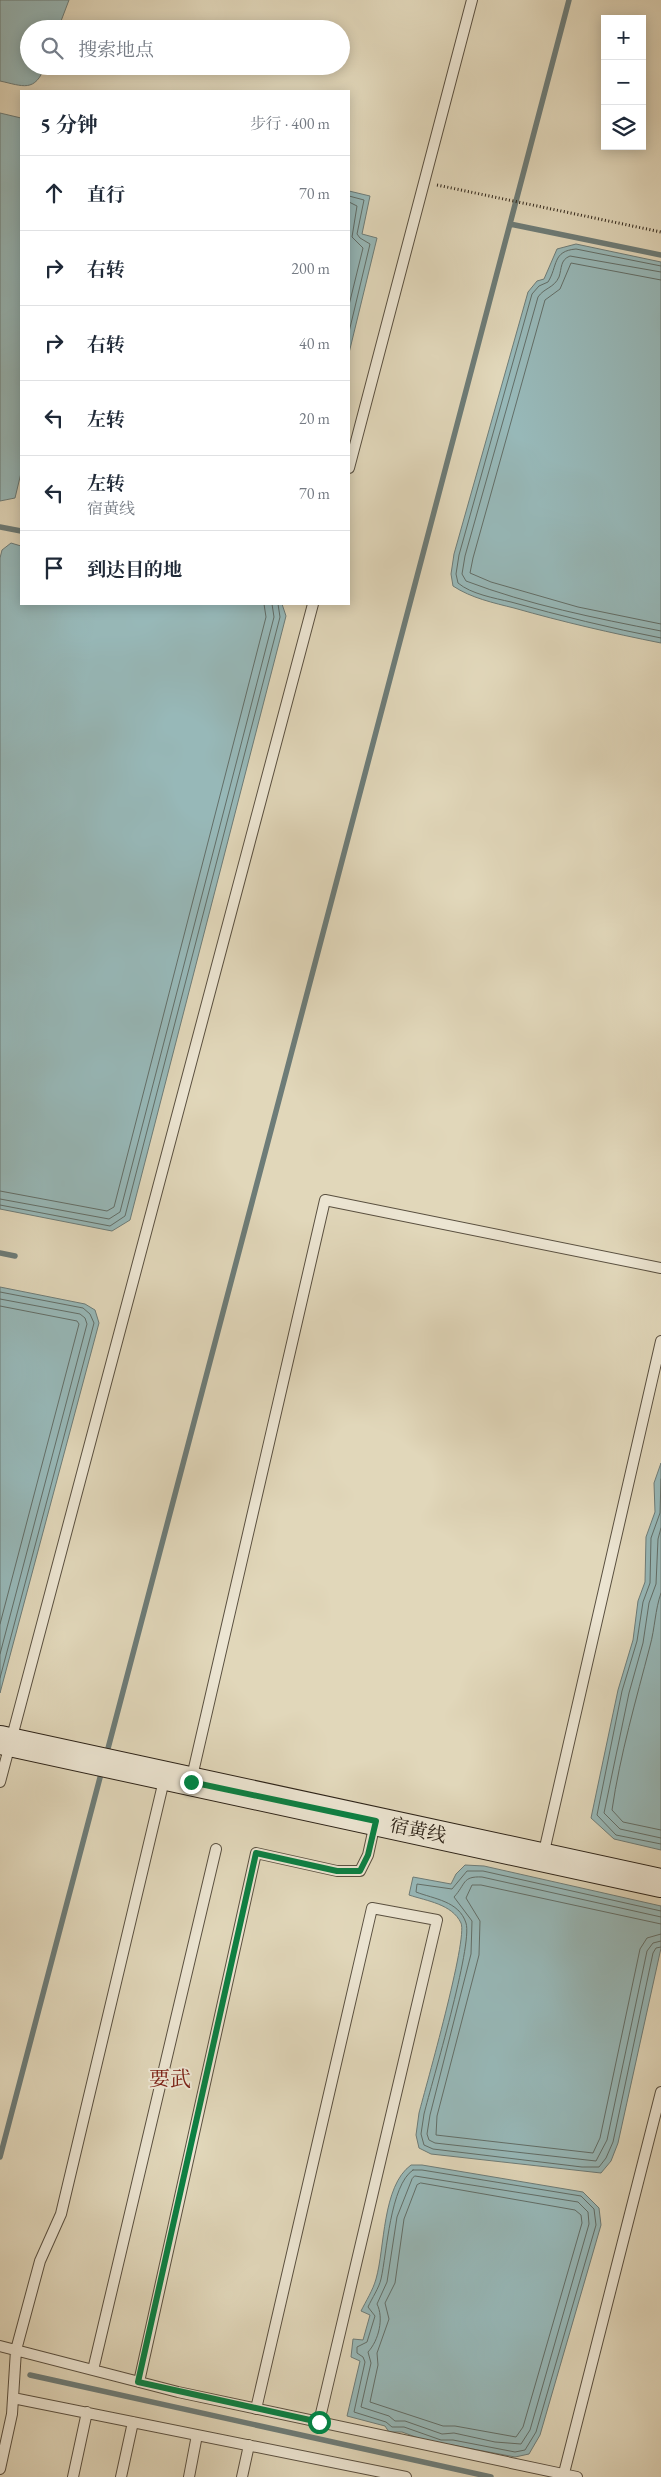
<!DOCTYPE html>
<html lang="zh">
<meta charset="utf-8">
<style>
:root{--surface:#fff;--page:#f6f6f7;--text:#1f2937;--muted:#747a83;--line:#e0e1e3}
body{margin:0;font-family:"EB Garamond","Noto Serif SC",serif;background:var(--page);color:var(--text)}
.controls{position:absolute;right:15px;top:15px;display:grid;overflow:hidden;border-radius:0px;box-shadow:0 2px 12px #0003}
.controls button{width:45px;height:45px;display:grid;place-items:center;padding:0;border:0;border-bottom:1px solid var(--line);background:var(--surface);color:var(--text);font:25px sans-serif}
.stop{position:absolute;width:15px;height:15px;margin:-11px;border:4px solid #0b8043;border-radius:50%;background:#fff}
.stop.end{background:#0b8043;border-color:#fff;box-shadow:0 1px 5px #0008}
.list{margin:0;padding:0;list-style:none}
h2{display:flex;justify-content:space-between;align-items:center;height:65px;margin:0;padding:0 20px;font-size:21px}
h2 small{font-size:16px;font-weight:400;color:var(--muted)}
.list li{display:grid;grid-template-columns:32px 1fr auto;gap:15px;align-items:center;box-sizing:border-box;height:75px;padding:0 20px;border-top:1px solid var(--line)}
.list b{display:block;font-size:19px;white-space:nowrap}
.list p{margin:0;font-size:16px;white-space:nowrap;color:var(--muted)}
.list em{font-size:16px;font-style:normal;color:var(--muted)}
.icon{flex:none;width:28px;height:28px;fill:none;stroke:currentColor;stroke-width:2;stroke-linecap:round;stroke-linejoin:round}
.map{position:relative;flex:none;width:661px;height:2477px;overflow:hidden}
.search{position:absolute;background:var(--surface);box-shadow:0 2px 12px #0003;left:20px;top:20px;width:330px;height:55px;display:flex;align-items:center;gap:12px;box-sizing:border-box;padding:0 18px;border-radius:28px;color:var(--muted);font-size:19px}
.panel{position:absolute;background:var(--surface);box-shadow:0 2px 12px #0003;left:20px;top:90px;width:330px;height:515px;border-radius:0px}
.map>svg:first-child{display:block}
.water{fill:#97b8b8;stroke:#6d7c78}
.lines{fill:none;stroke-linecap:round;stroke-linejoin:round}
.shore{stroke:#626e68;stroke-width:1}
.stream{stroke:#6d7c78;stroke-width:5.5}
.service-casing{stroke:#5a5040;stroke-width:12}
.secondary-casing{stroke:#2d2318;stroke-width:30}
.path{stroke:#2d2318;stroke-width:3;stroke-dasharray:1 2.5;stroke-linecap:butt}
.service{stroke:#ece5d2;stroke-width:10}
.secondary{stroke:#ece5d2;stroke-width:28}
.route{stroke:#0b8043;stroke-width:6}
.labels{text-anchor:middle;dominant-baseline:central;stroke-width:4;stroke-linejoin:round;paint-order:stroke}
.street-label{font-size:19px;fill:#2d2318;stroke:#ece5d2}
.quarter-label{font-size:21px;fill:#7a1f14;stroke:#ece5d2}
</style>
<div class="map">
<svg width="661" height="2477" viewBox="0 0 661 2477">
<rect width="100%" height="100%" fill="#e1d7ba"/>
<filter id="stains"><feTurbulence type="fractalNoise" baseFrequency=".004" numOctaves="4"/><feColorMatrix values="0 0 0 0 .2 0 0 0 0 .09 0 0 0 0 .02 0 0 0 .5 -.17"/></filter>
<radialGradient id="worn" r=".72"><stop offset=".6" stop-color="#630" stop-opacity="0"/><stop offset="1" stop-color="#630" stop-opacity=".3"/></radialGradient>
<path class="water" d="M 0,0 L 69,0 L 58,29 L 29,29 L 29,66 L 45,66 C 35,93 23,86 0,81 Z
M 0,113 L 21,118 L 21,473 L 15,498 L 0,501 Z
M 349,191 L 370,196 L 362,234 L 377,238 L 349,353 Z
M 576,244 L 661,262 L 661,643 C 611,633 563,622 514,608 C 494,603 471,598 453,586 L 451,574 L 454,554 L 528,292 L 537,281 L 544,279 L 557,249 Z
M 11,543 L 21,546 L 21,604 L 282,604 L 286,616 L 130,1220 L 112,1231 L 0,1209 L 0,558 L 2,550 Z
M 0,1287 L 85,1304 L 95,1310 L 99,1323 L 0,1693 Z
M 661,1463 L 661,1850 L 614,1839 L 591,1818 L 618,1690 L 633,1640 L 638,1601 L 645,1582 L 646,1537 L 655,1512 L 654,1483 Z
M 465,1865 L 484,1866 L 661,1906 L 661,1948 L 618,2143 L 611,2161 L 601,2173 L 431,2154 L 419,2148 L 416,2135 L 419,2113 C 426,2086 468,1939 461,1923 C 452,1904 427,1901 409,1895 L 413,1877 L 451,1884 L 456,1874 Z
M 411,2165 L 422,2165 L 583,2192 L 599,2208 L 601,2225 L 540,2435 L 529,2454 L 515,2457 L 452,2445 L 440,2446 L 402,2432 L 389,2432 L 385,2426 L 347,2416 L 360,2361 L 351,2357 L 353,2339 L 363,2340 L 370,2315 L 361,2311 C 366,2301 373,2290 376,2279 C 385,2248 382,2186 411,2165 Z"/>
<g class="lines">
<path class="shore" d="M 349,196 L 364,200 L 357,234 L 360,238 L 370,244 L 349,332
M 349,202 L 357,206 L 352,237 L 363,248 L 349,305
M 661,266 L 576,249 C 552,251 558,266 548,282 L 539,286 L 532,294 L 459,555 L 456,574 L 458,583 C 471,594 494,598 511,602 C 561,616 610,628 661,638
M 661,272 L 570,256 C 560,260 562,268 559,277 C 554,288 544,288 538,297 L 465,556 L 462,574 L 466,581 C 529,605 595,618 661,631
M 661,280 L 571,263 L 560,289 L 545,300 L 473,558 L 470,573 L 491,582 L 578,607 L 661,624
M 0,1191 L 107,1211 L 114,1207 L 266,617 L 264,604
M 0,1199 L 109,1219 L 120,1212 L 274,617 L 272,604
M 0,1205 L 110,1226 L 125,1216 L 280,617 L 278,604
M 0,1292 L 83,1308 L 90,1314 L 94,1323 L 0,1678
M 0,1299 L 80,1314 L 85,1318 L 87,1324 L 0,1654
M 0,1306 L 77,1321 L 79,1324 L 0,1624
M 661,1479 L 660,1513 L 651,1538 L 650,1583 L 643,1602 L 637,1641 L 622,1691 L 597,1815 L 616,1835 L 661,1844
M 661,1528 L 658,1539 L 656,1584 L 649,1603 L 643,1643 L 629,1693 L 604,1813 L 620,1829 L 661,1838
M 661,1593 C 655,1610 655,1628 650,1646 C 636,1700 620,1755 612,1810 L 623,1822 L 661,1830
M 661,1911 L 483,1871 L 467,1871 L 452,1889 L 417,1884 L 416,1892 C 434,1899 459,1901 466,1923 C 473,1945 432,2082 424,2114 L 421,2134 L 424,2145 L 433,2149 L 582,2167 L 599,2167 L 606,2158 L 613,2142 L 653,1953 L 656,1948 L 661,1947
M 661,1917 L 482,1877 C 462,1876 466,1884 454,1897 L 472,1921 L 471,1954 L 430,2115 L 427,2134 L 429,2140 L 435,2143 L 596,2161 L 607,2140 L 647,1951 L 653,1943 L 661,1941
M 661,1924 L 481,1885 L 472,1885 L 466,1898 L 480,1921 L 479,1955 L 437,2116 L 436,2135 L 593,2153 L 600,2138 L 640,1949 L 647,1938 L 661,1934
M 413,2170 L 422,2170 L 581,2196 L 594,2209 L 596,2225 L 536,2432 L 525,2450 L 515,2452 L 453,2440 L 441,2440 L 404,2427 L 392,2427 L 386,2422 L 354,2412 L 365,2362 L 363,2357 L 357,2353 L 357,2347 L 367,2342 L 375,2316 L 368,2307 C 372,2298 379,2288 381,2279 C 387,2253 390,2185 413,2170 Z
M 415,2176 L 578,2202 L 588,2212 L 589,2224 L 530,2430 L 521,2444 L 495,2442 L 454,2433 L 442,2434 L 405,2421 L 395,2421 L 389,2416 L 361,2407 L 371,2363 L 368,2352 C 379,2340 384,2318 377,2304 L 387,2282 L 397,2217 L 412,2179 Z
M 421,2183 L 575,2210 L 581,2215 L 582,2223 L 523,2427 L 516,2437 L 455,2426 L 443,2426 L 370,2402 L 378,2365 L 377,2353 L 389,2319 L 385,2303 L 395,2283 L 404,2219 L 417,2185 Z"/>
<path class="stream" d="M 510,224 L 661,255
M 0,527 L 21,531
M 0,1253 L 15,1256
M 106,1756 L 569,0
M 0,2157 L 102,1770
M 30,2375 L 491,2477"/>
<g class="service-casing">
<path id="service" d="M 349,468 L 472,0
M 191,1781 L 325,1200 L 661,1268
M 0,1782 L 313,604
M 543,1856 L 661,1341
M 0,2346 L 178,2392 L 577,2477
M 93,2370 L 216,1849
M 139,2382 L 256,1853 L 337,1871 L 360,1871 L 368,1855 L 375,1823
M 13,2398 L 406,2477
M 256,2409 L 372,1908 L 437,1920 L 319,2422
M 0,2469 L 12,2414 L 16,2350 L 40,2261 L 61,2214 L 165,1776
M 73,2477 L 87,2412
M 121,2477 L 133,2422
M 189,2477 L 197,2435
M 242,2477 L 249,2445
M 563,2477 L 661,2092"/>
</g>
<g class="secondary-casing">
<path id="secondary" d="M 0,1740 L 661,1883"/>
</g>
<path class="path" d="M 437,185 L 661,232"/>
<use href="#service" class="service"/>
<use href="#secondary" class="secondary"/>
</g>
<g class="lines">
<path class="route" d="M 191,1782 L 376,1821 L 368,1855 L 360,1871 L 337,1871 L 256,1853 L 138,2382 L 319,2422"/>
</g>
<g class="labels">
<g class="street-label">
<text transform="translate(418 1830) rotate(12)">宿黄线</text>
</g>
<g class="quarter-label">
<text x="170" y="2078">要武</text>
</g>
</g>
<rect width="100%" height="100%" filter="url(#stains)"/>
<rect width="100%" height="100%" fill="url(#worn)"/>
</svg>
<div class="controls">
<button>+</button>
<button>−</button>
<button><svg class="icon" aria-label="layers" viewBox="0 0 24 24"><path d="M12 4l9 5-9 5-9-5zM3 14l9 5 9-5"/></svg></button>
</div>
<div class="stop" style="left:319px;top:2422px"></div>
<div class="stop end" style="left:191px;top:1782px"></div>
<div class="search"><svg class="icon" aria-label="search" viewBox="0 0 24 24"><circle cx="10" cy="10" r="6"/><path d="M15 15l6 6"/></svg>搜索地点</div>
<section class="panel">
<h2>5 分钟<small>步行 · 400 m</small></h2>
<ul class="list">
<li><svg class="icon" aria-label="ahead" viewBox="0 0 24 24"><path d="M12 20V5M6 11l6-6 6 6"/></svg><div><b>直行</b></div><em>70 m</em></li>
<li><svg class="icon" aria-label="right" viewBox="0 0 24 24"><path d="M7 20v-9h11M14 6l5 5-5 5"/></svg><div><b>右转</b></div><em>200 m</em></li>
<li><svg class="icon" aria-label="right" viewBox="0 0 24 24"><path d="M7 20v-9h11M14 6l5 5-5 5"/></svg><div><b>右转</b></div><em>40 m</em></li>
<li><svg class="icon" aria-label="left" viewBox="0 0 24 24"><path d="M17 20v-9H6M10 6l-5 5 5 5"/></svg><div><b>左转</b></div><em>20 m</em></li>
<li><svg class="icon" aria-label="left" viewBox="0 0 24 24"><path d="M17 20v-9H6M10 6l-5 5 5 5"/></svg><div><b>左转</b><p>宿黄线</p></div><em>70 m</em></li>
<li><svg class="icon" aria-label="arrive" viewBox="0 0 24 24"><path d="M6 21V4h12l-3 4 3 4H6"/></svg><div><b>到达目的地</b></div></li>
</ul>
</section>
</div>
